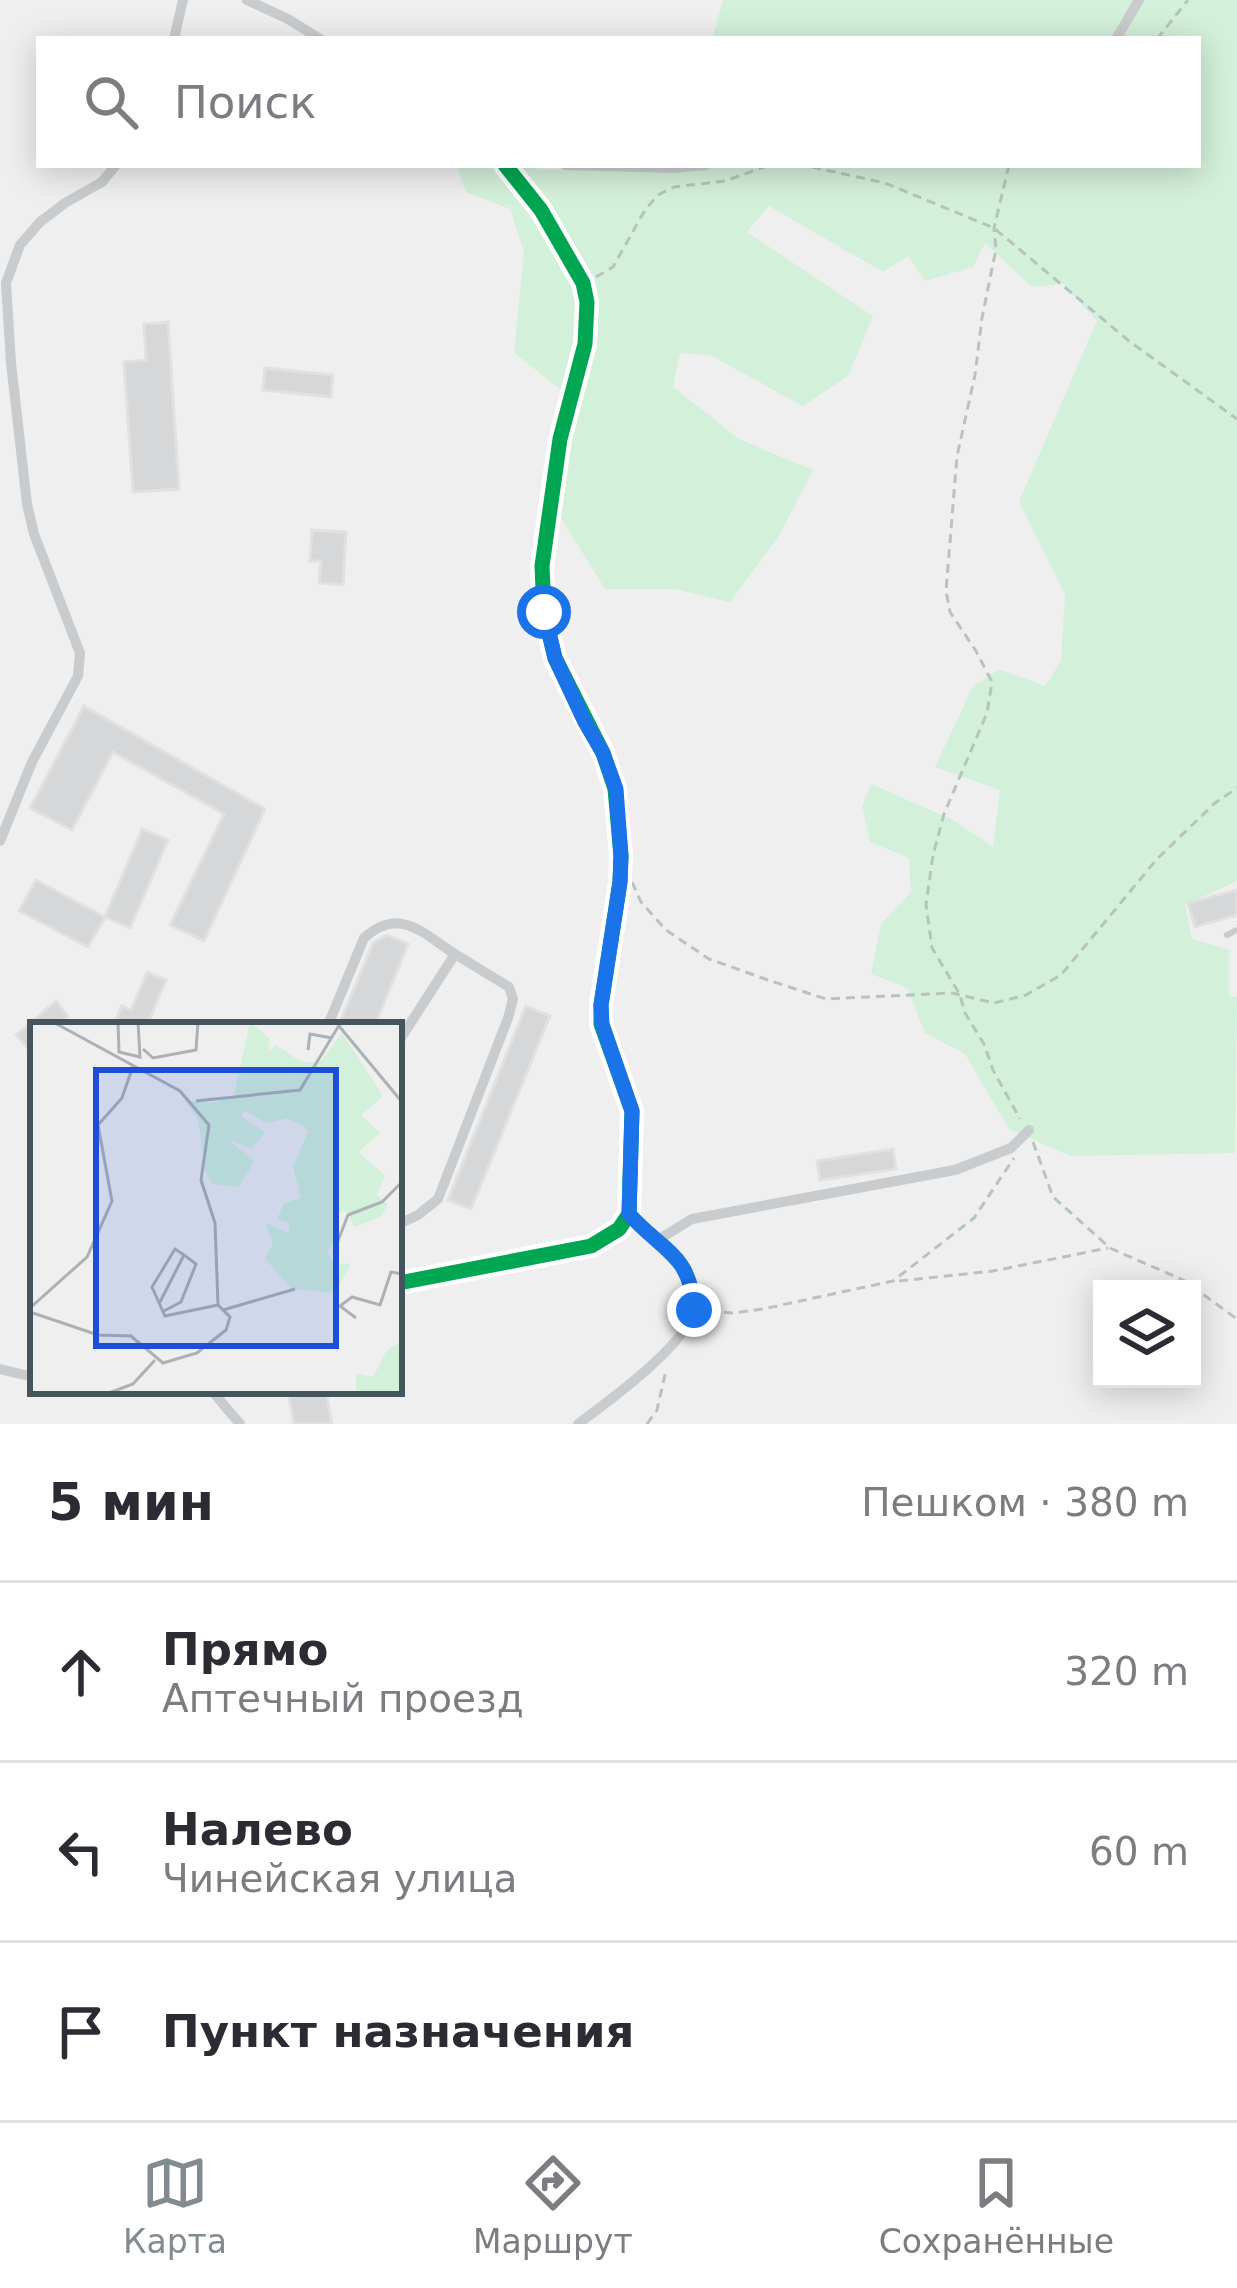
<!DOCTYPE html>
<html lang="ru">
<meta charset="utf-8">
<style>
:root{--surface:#fff;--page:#f2f2f3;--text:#2b2b33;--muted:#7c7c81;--line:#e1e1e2;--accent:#828b90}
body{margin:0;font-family:"DejaVu Sans",sans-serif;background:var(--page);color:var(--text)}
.controls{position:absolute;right:36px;bottom:36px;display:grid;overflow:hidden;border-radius:0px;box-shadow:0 6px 30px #0003}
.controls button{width:108px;height:108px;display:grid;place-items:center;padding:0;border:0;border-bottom:3px solid var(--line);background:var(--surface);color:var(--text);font:60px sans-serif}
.stop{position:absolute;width:36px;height:36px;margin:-27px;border:9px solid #1a73e8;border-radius:50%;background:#fff}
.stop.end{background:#1a73e8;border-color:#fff;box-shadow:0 3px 12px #0008}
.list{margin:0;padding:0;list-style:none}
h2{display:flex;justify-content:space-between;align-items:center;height:156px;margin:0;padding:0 48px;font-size:51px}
h2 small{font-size:39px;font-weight:400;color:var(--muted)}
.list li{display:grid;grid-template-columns:78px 1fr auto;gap:36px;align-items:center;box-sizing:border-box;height:180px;padding:0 48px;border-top:3px solid var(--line)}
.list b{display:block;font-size:45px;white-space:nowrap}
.list p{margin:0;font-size:39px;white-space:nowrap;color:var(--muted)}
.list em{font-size:39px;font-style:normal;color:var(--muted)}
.icon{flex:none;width:66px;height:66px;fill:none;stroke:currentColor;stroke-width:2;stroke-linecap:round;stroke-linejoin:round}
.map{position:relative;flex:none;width:1237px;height:1424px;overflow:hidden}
.search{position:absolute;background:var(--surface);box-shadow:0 6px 30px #0003;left:36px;right:36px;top:36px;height:132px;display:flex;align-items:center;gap:30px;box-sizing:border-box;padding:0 42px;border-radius:0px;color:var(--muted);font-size:45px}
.sheet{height:696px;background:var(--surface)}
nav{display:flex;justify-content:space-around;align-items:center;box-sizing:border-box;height:168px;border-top:3px solid var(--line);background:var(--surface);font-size:33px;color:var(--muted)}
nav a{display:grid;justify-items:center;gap:6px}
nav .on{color:var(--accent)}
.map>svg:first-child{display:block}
.green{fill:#d3f0da}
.building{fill:#d6d7d8;stroke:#e1e1e2;stroke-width:3}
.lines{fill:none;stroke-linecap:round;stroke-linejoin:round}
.path{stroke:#b7c4be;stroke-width:3;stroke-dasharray:9 6;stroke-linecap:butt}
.lane{stroke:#c9ccce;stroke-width:6}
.street{stroke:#c9ccce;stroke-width:10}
.bus-1-casing{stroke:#fff;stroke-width:24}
.bus-1{stroke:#00a651;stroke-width:15}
.route{stroke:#1a73e8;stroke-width:15}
.inset-road{fill:none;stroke:#acb1b5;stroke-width:3}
.view{fill:#1d4ed8;fill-opacity:0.15;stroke:#1d4ed8;stroke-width:6}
.inset-edge{fill:none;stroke:#46555d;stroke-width:6}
</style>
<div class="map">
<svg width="1237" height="1424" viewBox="0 0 1237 1424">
<rect width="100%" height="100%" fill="#f0efef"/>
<path class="green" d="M 723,0 L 1237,0 L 1237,881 L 1185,905 L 1192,939 L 1229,950 L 1229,996 L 1237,997 L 1235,1153 L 1071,1156 L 1009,1129 L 965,1054 L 925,1033 L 907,988 L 871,974 L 881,924 L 911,892 L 909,858 L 870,842 L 862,806 L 871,784 L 953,820 L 993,847 L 1000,790 L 935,767 L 973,686 L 999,669 L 1045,686 L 1061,661 L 1065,595 L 1019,501 L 1097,321 L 1063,284 L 1032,287 L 985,243 L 973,267 L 925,281 L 908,256 L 883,272 L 769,206 L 747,232 L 873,316 L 848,376 L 803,406 L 710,355 L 680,353 L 673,387 L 739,439 L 813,470 L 779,536 L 730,602 L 674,589 L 605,589 L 561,518 L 560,389 L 514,353 L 524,252 L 510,209 L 466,192 L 456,165 L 534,165 L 538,170 L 600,170 L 605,165 L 1198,165 L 1198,39 L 712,39 Z"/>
<path class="building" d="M 168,322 L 179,489 L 133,492 L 124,362 L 146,360 L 144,324 Z
M 265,368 L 333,375 L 331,397 L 263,390 Z
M 312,530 L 346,532 L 343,585 L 319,583 L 321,561 L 310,561 Z
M 84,706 L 265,809 L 204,941 L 170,925 L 224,814 L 113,752 L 72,830 L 30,808 Z
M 142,829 L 168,840 L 130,928 L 105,917 Z
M 36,880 L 105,917 L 88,947 L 19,911 Z
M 1237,890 L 1237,915 L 1195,927 L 1188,903 Z
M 387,935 L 408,944 L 375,1025 L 339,1025 L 373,943 Z
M 147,972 L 166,980 L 147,1025 L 114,1025 L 122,1006 L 131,1010 Z
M 56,1001 L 68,1016 L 56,1025 L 33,1025 L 33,1054 L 16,1035 Z
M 526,1006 L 550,1016 L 471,1209 L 448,1200 Z
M 893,1149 L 896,1169 L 820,1180 L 817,1161 Z
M 288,1391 L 326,1391 L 332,1424 L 294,1424 Z"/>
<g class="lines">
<path class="path" d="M 1157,39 L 1188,0
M 786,165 L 812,167 L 815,165
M 1009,165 L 994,228 L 996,249 L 982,318 L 975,375 L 957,456 L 946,591 L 950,612 L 976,651 L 992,682 L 987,713 L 944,814 L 933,855 L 926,905 L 932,948 L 960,995 L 965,1013 L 984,1044 L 993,1070 L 1020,1119
M 812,167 L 885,183 L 994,228 L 1129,341 L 1237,419
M 596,277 L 613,267 L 645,210 L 658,195 L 674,187 L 725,181 L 770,165
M 632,882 L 641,902 L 666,930 L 709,959 L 768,980 L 826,999 L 952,993 L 994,1003 L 1026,995 L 1061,975 L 1157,859 L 1215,803 L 1237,788
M 1033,1142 L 1053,1197 L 1110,1248 L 1183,1280 L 1237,1319
M 899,1281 L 993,1271 L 1108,1248
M 709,1311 L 734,1313 L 763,1309 L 893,1281 L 974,1218 L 1014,1158
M 647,1424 L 657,1410 L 666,1370"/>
<path class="lane" d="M 1227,935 L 1237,930"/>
<path class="street" d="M 247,0 L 288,19 L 320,39
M 174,39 L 183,0
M 1116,39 L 1139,0
M 565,165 L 674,168 L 706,165
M 0,841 L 32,762 L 78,676 L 80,653 L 34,534 L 27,504 L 11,363 L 6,283 L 20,245 L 40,222 L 65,203 L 102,182 L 116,165
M 328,1025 L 364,938 C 400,906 422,933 455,954 L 399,1041
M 399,1224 L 418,1215 L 438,1199 L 508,1018 L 513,999 L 509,987 L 455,954
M 656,1241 L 692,1219 L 955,1170 L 1011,1148 L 1029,1130
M 399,1283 L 591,1246 L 619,1229 L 629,1214 L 632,1111 L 601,1024 L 601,1005 L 620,882 L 621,856 L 615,789 L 603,753 L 555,658 L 544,612 L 542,566 L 560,439 L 585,344 L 587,302 L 583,283 L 541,210 L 505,165
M 0,1369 L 33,1377
M 212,1391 L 240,1424
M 578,1424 C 609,1401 682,1348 694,1312 C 698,1297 690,1270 679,1258 C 671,1249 658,1243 649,1235 C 642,1229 636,1221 629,1214"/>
<g class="bus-1-casing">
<path id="bus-1" d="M 399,1283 L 591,1246 L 619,1229 L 629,1214 L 632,1111 L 601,1024 L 601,1005 L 620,882 L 621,856 L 615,789 L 603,753 L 555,658 L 544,612 L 542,566 L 560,439 L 585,344 L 587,302 L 583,283 L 541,210 L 505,165"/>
</g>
<use href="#bus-1" class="bus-1"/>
</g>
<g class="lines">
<path class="route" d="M 544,612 L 555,658 L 585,722 L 603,753 L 616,789 L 621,856 L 620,882 L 601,1005 L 602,1024 L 632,1111 L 629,1214 C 663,1252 691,1254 694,1310"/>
</g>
<g transform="translate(30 1022)">
<rect width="372" height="372" fill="#f0efef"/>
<path d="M 220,0 L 239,16 L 239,30 L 246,23 L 272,40 L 290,40 L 312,11 L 353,74 L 331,93 L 350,111 L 328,130 L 355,153 L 347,173 L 358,182 L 351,195 L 324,205 L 316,189 L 308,190 L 307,218 L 297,229 L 304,241 L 321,242 L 305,271 L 262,267 L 235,237 L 243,221 L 235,200 L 258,211 L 260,201 L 247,197 L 254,181 L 271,176 L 263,145 L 278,110 L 272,103 L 257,96 L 237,101 L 215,89 L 211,94 L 235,110 L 222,127 L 198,117 L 224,139 L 217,152 L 208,165 L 183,162 L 175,149 L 168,97 L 154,78 L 182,81 L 204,73 ZM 372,319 L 372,372 L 326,372 L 326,351 L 343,355 L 357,328 Z" fill="#d3f0da"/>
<path class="inset-road" d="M 23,0 L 150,69 L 179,103 L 171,158 L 185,201 L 188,283 L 135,294 L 122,265 L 145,227 L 154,233 L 130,280M 88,0 L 89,30 L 110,35 L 108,0M 309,4 L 372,80M 113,27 L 123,36 L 166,28 L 168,0M 278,28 L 280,12 L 302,16M 166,79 L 270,68 L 311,0M 304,229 L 318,193 L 352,180 L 372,160M 0,286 L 57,235 L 82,179 L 68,103 L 92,76 L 103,44M 193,288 L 265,267M 0,290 L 68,313 L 101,314 L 133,341 L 167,331 L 196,308 L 200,295 L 188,283M 132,290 L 151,280 L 166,242 L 154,233M 326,296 L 310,284 L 322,275 L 350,283 L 361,250 L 372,252M 76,372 L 103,362 L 125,338"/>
<path class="view" d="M 66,48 L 306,48 L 306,324 L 66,324 Z"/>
<rect width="372" height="372" class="inset-edge"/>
</g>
</svg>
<div class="controls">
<button><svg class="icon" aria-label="layers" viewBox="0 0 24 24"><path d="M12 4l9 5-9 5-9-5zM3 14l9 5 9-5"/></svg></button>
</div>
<div class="stop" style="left:544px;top:612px"></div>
<div class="stop end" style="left:694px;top:1310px"></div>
<div class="search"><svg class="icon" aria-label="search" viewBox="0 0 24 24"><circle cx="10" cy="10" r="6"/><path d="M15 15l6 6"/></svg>Поиск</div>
</div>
<section class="sheet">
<h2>5 мин<small>Пешком · 380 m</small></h2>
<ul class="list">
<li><svg class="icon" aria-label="ahead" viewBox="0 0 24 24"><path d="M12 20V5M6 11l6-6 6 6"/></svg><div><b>Прямо</b><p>Аптечный проезд</p></div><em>320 m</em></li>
<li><svg class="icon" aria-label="left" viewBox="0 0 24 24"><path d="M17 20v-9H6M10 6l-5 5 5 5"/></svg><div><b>Налево</b><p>Чинейская улица</p></div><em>60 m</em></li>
<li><svg class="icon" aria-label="arrive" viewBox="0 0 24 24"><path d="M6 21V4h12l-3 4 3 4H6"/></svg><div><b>Пункт назначения</b></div></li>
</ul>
</section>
<nav>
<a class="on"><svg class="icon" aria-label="map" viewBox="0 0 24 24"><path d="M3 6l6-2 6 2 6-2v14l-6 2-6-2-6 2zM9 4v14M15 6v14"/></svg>Карта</a>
<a><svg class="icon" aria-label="directions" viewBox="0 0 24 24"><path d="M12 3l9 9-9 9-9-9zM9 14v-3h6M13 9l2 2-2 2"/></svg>Маршрут</a>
<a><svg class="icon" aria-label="saved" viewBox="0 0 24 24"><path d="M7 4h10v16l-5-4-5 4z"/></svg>Сохранённые</a>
</nav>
